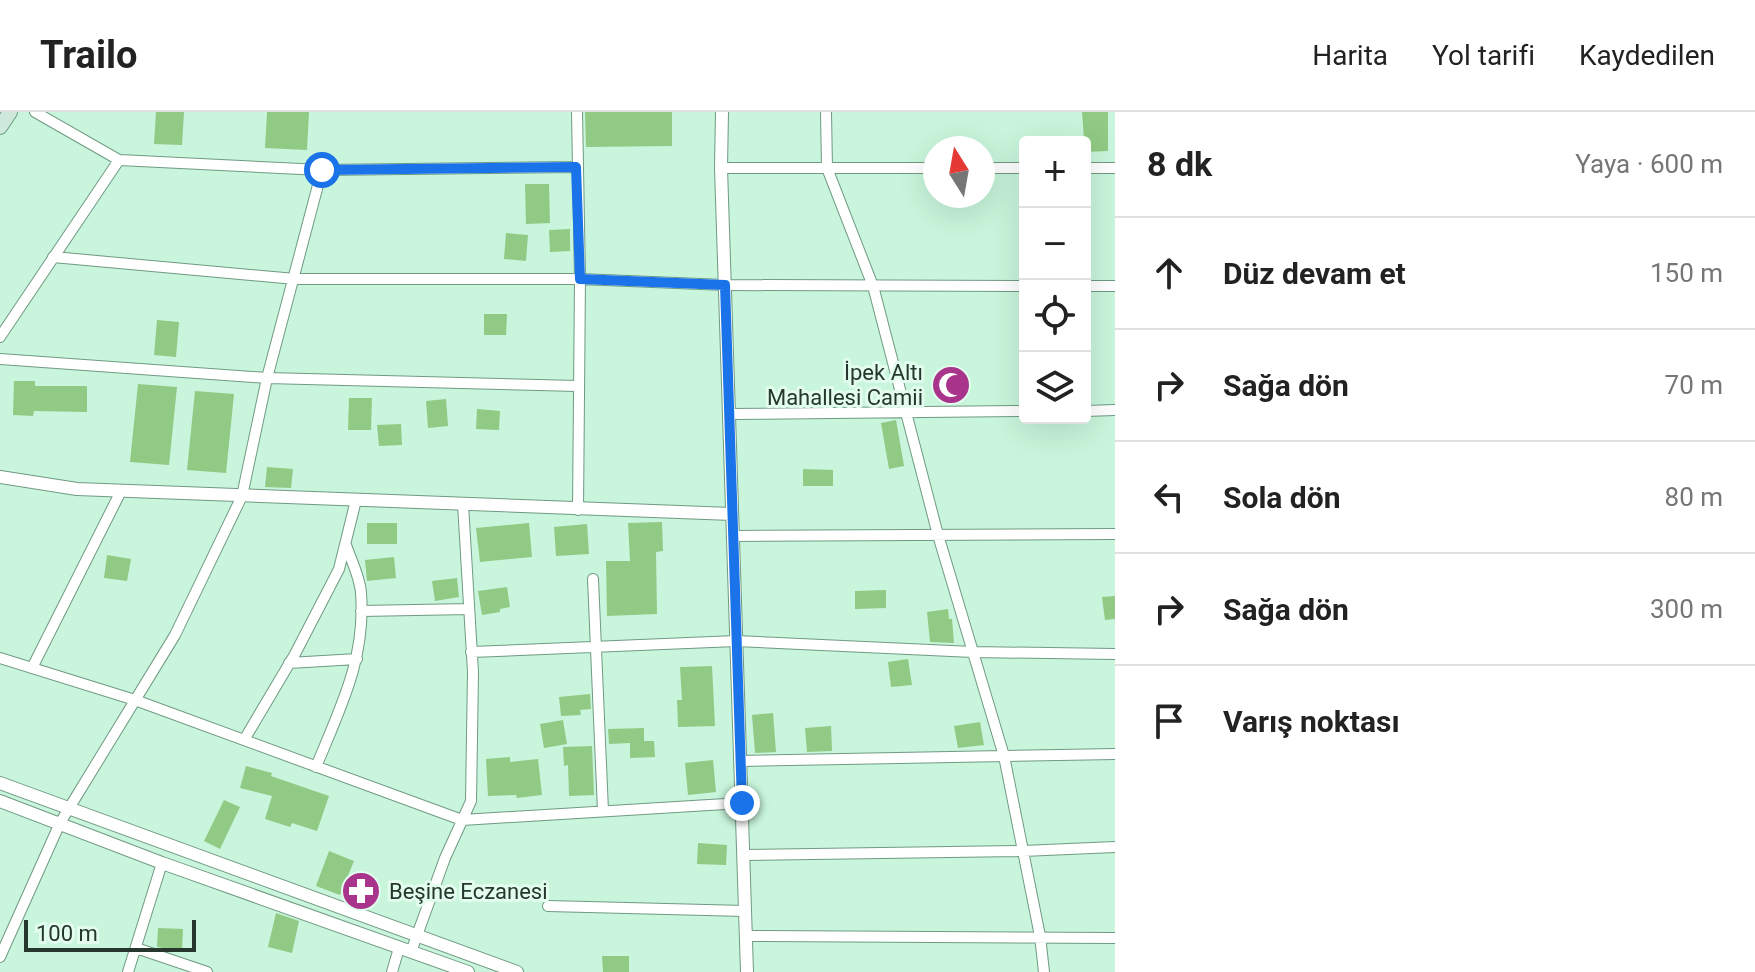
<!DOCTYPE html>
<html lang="tr">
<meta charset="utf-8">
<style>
:root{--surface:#fff;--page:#f6f6f6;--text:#222;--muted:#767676;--line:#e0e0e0}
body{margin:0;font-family:Roboto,sans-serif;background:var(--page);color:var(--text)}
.controls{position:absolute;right:24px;top:24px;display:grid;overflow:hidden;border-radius:8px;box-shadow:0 8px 32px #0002}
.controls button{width:72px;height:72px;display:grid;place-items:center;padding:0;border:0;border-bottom:2px solid var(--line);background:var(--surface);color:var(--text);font:40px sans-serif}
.compass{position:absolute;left:923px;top:24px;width:72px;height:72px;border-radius:50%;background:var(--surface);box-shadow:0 8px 32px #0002;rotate:349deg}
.scale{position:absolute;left:24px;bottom:20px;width:172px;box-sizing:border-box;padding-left:8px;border:4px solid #26372d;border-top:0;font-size:22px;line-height:28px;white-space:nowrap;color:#26372d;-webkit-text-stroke:6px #e2fded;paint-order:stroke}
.stop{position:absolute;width:24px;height:24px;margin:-18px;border:6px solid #1a73e8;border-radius:50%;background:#fff}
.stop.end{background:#1a73e8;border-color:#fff;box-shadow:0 2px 8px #0008}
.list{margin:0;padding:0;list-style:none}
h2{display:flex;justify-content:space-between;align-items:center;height:104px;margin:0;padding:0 32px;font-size:34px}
h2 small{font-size:26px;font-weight:400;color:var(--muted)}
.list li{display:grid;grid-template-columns:52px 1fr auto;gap:24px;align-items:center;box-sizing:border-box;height:112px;padding:0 32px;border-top:2px solid var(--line)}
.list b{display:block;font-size:30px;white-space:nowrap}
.list em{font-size:26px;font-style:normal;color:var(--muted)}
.icon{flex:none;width:44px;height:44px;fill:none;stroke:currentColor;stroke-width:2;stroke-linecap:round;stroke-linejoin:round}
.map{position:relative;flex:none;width:1115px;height:860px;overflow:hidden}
header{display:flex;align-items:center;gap:48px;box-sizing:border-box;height:112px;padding:0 40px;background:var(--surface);border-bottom:2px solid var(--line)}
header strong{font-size:38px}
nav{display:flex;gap:44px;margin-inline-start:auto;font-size:28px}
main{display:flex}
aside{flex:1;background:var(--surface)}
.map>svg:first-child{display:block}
.building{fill:#91ca84}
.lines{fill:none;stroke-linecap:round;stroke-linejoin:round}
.minor-casing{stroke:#709a82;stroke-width:12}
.tertiary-casing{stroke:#709a82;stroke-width:14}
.secondary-casing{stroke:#709a82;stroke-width:16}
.minor{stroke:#fff;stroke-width:10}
.tertiary{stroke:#fff;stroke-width:12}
.secondary{stroke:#cee8db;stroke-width:14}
.route{stroke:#1a73e8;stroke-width:10}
.labels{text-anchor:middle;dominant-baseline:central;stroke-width:6;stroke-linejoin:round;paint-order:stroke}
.poi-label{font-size:22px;fill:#26372d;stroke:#e2fded;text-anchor:end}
</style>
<header>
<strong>Trailo</strong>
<nav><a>Harita</a><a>Yol tarifi</a><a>Kaydedilen</a></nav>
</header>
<main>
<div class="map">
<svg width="1115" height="860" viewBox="0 0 1115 860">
<rect width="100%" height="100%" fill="#c8f5db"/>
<path class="building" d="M 156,0 L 184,0 L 182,33 L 154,32 Z
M 267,0 L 309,0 L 307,38 L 265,36 Z
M 585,0 L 672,0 L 672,34 L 586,35 Z
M 1082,0 L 1108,0 L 1108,39 L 1085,40 Z
M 525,72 L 549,72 L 550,111 L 526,112 Z
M 570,117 L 570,139 L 550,140 L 549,118 Z
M 506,121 L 528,123 L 526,149 L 504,147 Z
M 484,202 L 507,202 L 506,223 L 484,223 Z
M 157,208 L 179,210 L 176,245 L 154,243 Z
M 960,265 L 961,281 L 941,282 L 940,266 Z
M 14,269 L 35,269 L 35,274 L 87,274 L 87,300 L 34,299 L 33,304 L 13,303 Z
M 138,272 L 177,275 L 169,353 L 130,350 Z
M 195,279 L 234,282 L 226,361 L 187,358 Z
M 349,286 L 372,286 L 371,318 L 348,318 Z
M 446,287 L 448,314 L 428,316 L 426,289 Z
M 477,297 L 500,299 L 499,318 L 476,317 Z
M 896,308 L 904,354 L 889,357 L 881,311 Z
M 401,312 L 402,333 L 379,334 L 377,313 Z
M 267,355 L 293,357 L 291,376 L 265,375 Z
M 803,357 L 833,358 L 833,374 L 803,374 Z
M 662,410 L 663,439 L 656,440 L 657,502 L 607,504 L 606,449 L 630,449 L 628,411 Z
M 367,411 L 397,411 L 397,432 L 367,432 Z
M 529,411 L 532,445 L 480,450 L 476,416 Z
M 587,412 L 589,442 L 556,444 L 554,415 Z
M 107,443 L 131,447 L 127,469 L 104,466 Z
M 394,445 L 396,466 L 367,469 L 365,448 Z
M 457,466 L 459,485 L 435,489 L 432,469 Z
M 507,475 L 510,495 L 500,497 L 500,500 L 482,503 L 478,479 Z
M 886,478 L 886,496 L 855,497 L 855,479 Z
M 1115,484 L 1115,507 L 1105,508 L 1102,485 Z
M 948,497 L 949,507 L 952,507 L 954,531 L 930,530 L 927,500 Z
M 908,547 L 912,573 L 891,575 L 888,550 Z
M 712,554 L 715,614 L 678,615 L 677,588 L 682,588 L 680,555 Z
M 590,582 L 591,597 L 580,598 L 581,603 L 561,604 L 559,585 Z
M 773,601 L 776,640 L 755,641 L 752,603 Z
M 563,608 L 567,632 L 544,636 L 540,612 Z
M 980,610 L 984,633 L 958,636 L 954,614 Z
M 831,614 L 832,639 L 807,640 L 805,616 Z
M 644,616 L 644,629 L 654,629 L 655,645 L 630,646 L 630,631 L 609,632 L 608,617 Z
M 592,634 L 594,683 L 569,684 L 568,653 L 564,654 L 563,635 Z
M 510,645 L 510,650 L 538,647 L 542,683 L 517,686 L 516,683 L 488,684 L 486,647 Z
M 713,648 L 716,680 L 688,683 L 685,651 Z
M 246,654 L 272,661 L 271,664 L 329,684 L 317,719 L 292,711 L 290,715 L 265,707 L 272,684 L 240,676 Z
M 224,688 L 240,695 L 220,737 L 204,729 Z
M 698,731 L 727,733 L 726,753 L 697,752 Z
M 329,739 L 354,749 L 340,783 L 316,774 Z
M 276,801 L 299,809 L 292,841 L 268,835 Z
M 158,816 L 183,817 L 182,839 L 157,835 Z
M 602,844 L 629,844 L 629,860 L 603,860 Z"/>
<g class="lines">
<g class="minor-casing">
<path id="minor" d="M 35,0 L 119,48 L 322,58 L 576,55
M 577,0 L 580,167 L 578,398
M 826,0 L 827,56 L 873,174 L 938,423 L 1004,644 L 1040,824 L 1044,860
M 721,56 L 935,56
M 983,56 L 1025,56
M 1085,56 L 1115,56
M 53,145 L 295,167 L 580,167 L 725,173 L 1025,174
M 1085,174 L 1115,174
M 0,225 L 119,48
M 0,247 L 267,266 L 578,274
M 1085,299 L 1115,298
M 729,302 L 1025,299
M 733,424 L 1115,422
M 593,467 L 603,699
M 361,499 L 469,497
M 471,540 L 736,529 L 973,540 L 1115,542
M 0,546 L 135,588 L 462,708 L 742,691
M 289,551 L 357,547
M 32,556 L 121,379
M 244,628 L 295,542 L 339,457 L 356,388
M 740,649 L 1115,642
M 316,655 C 340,596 366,547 361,481 C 360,465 351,448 346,433
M 743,743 L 1023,739 L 1115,735
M 548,794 L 745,799
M 746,824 L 1115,826
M 136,836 L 207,860
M 411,840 L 445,746 L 471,689 L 473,560 L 463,392
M 0,845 L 60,711 L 175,523 L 242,384 L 267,266 L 322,58
M 128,860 L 162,751
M 392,860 L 399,836"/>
</g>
<g class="tertiary-casing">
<path id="tertiary" d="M 722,0 L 721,56 L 747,860
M 0,365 L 77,377 L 732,402
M 0,671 L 517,860
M 0,689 L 162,751 L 468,860"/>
</g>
<g class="secondary-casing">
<path id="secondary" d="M 0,15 L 10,0"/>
</g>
<use href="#minor" class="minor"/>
<use href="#tertiary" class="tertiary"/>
<use href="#secondary" class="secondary"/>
</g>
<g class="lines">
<path class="route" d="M 322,58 L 576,55 L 580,167 L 725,173 L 742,691"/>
</g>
<defs>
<g id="mosque-disc" transform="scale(2)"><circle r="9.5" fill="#a9348b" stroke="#e2fded"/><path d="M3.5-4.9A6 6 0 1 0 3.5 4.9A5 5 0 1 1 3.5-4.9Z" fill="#fff"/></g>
<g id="pharmacy-disc" transform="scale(2)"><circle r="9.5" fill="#a9348b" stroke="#e2fded"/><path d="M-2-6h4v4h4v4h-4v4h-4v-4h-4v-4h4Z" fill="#fff"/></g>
</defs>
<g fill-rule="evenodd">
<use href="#mosque-disc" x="951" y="273"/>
<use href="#pharmacy-disc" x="361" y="779"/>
</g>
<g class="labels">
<g class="poi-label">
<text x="923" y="260">İpek Altı<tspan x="923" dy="25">Mahallesi Camii</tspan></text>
<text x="389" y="779" text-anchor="start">Beşine Eczanesi</text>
</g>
</g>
</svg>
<div class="controls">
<button>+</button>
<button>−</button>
<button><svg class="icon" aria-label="locate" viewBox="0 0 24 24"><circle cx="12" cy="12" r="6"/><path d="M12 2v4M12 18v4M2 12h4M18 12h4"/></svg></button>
<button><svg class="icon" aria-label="layers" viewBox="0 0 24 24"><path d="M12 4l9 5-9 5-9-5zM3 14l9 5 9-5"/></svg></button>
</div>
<svg class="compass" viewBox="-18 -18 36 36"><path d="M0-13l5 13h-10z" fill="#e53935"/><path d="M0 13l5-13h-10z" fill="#767676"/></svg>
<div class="scale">100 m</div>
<div class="stop" style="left:322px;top:58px"></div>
<div class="stop end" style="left:742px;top:691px"></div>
</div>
<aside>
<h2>8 dk<small>Yaya · 600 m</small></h2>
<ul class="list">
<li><svg class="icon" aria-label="ahead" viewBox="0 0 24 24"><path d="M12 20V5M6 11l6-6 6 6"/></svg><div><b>Düz devam et</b></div><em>150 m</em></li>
<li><svg class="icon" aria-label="right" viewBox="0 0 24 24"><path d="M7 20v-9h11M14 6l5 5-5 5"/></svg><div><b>Sağa dön</b></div><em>70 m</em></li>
<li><svg class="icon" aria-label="left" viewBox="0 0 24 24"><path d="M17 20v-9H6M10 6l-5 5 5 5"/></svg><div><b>Sola dön</b></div><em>80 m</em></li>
<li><svg class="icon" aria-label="right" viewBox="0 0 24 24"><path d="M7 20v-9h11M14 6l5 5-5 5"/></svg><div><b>Sağa dön</b></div><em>300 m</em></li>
<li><svg class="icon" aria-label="arrive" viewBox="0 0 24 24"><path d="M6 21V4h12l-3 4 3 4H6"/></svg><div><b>Varış noktası</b></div></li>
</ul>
</aside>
</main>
